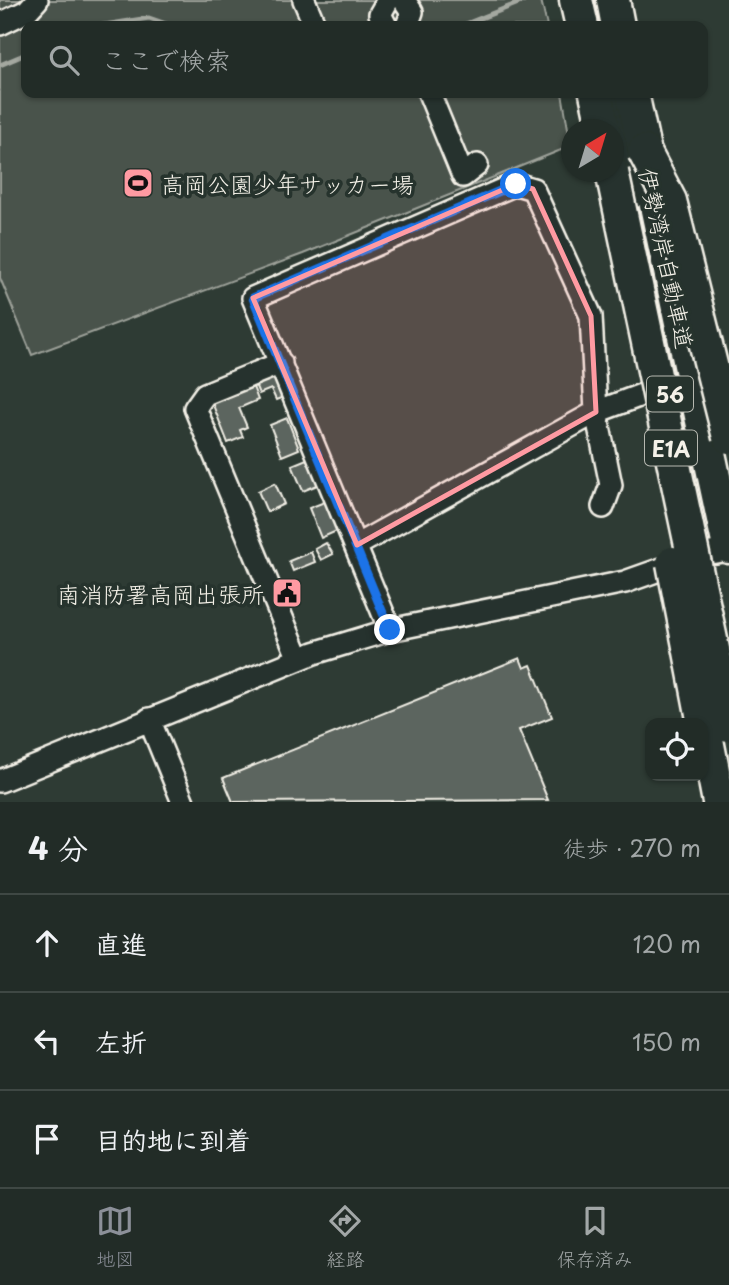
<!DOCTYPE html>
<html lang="ja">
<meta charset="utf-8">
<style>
:root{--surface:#222c27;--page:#2e3833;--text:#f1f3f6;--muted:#a2a7a7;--line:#3f4844;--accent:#8c9099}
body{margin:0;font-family:"Playpen Sans","Klee One",sans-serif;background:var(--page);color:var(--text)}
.controls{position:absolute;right:21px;bottom:21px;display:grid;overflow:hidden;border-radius:14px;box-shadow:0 2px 5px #0004}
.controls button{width:63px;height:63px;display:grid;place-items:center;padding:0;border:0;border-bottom:2px solid var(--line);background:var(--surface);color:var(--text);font:35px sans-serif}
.compass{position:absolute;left:561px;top:119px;width:63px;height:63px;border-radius:50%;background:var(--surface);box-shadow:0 2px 5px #0004;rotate:38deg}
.stop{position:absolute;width:21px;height:21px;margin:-16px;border:5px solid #1a73e8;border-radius:50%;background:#fff}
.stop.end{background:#1a73e8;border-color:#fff;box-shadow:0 2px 7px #0008}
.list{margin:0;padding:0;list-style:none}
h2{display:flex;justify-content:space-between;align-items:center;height:91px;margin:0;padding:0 28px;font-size:30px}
h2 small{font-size:23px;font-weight:400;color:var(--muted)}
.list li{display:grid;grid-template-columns:46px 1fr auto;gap:21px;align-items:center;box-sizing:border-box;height:98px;padding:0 28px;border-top:2px solid var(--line)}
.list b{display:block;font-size:26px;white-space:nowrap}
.list em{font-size:23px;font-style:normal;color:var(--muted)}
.icon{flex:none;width:38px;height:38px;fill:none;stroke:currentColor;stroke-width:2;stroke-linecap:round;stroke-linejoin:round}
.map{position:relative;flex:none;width:729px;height:802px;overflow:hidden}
.search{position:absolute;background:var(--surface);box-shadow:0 2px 5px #0004;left:21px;right:21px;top:21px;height:77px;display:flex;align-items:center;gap:18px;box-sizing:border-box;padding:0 24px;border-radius:14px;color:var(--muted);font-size:26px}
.sheet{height:385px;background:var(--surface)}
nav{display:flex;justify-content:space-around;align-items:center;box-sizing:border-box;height:98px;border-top:2px solid var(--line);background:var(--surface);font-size:19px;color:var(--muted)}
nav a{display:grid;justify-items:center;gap:4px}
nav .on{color:var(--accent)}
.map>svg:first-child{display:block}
.green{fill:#48524c;stroke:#9ea29a;stroke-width:2}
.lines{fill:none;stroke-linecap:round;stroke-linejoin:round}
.stream{stroke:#a4a8a0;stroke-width:5}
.building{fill:#5c655e;stroke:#f4f1e8;stroke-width:2}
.minor-casing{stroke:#f4f1e8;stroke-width:26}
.major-casing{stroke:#f4f1e8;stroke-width:33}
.highway-casing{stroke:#f4f1e8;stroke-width:37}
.minor{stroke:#26332d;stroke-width:21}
.major{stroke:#26332d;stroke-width:28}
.highway{stroke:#26332d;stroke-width:32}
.highway-bridge-casing{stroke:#f4f1e8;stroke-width:37;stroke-linecap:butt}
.highway-bridge{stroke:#26332d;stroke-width:32}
.route{stroke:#1a73e8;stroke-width:9}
.marked{fill:#ff9aa2;fill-opacity:0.2;stroke:#ff9aa2;stroke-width:5;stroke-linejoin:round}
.labels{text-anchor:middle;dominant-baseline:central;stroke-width:7;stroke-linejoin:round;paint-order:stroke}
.shield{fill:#26332d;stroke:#b6b8b0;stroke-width:2}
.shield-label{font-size:21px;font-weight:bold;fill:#f4f1e8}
.poi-label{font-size:23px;fill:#f4f1e8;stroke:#26332d;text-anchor:start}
.street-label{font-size:23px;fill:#f4f1e8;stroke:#26332d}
</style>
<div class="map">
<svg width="729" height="802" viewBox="0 0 729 802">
<rect width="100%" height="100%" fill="#2e3b34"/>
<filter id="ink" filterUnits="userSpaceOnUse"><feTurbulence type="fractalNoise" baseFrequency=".0143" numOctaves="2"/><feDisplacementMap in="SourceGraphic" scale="14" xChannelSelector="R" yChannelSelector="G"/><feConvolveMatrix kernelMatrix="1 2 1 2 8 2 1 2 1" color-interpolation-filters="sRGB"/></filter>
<g filter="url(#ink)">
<path class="green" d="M 0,0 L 541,0 L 547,26 L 26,26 L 26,93 L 562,93 L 571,146 L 303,254 L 32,355 L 0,278 Z"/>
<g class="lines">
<path class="stream" d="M 98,26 L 149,18 L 172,26
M 461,26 L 526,0
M 0,65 L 26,54"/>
</g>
<path class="building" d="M 275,372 L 286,396 L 276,400 L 271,389 L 259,394 L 254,382 Z
M 253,387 L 258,400 L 239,408 L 247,427 L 240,430 L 243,437 L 228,443 L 211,400 Z
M 287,418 L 299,449 L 282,456 L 270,425 Z
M 309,458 L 320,484 L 303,491 L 292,465 Z
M 275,483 L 284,504 L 267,512 L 258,491 Z
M 327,501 L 339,530 L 321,538 L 309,508 Z
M 326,543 L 333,554 L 321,560 L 315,549 Z
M 311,552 L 315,562 L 293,571 L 289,561 Z
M 520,658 L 524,668 L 531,665 L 552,717 L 519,730 L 548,800 L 233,802 L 223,778 Z"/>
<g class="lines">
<g class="minor-casing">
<path id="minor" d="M 304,0 L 315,26
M 404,0 L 412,12 L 407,26
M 0,24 L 27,11 L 37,0
M 386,26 L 380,14 L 388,0
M 429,93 L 463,176 L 477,165
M 281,363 L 205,394 L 195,408 L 299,659
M 357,545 L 596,412 L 668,385
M 390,630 L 253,298 L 516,184 L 533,189 L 591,316 L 596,412 L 611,485 L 603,507
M 149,719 L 183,802
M 0,781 L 314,653 L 390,630 L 625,582 L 704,554 L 729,550"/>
</g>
<g class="major-casing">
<path id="major" d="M 610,102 L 629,196"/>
</g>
<g class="highway-casing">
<path id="highway" d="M 576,0 L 582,26
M 613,0 L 618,26
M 596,93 L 604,130
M 632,93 L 729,547"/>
</g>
<use href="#minor" class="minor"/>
<use href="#major" class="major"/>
<use href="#highway" class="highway"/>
<g class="highway-bridge-casing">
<path id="highway-bridge" d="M 644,151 L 670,201 L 729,437
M 612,172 L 729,725
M 673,563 L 719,802"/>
</g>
<use href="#highway-bridge" class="highway-bridge"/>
</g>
</g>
<g class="lines" filter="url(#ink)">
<path class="route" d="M 390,630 L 253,298 L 516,184"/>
</g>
<path class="marked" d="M 516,184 L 533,189 L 591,316 L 596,412 L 357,545 L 253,298 Z"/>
<defs>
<g id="stadium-square" transform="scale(1.575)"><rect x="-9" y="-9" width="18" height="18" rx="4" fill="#ff9aa2" stroke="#26332d"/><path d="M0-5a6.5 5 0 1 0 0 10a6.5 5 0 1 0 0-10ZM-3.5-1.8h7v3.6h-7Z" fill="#111"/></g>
<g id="civic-square" transform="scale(1.575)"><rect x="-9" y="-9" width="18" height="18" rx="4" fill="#ff9aa2" stroke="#26332d"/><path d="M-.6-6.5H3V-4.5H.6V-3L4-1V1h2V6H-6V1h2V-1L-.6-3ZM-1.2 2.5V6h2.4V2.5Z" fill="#111"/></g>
</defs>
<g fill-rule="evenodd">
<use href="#stadium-square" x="138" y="183"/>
<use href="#civic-square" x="287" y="593"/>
</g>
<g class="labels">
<g class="shield">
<rect x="647" y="376.5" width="46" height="35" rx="5"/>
<rect x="645" y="430.5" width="52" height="35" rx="5"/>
</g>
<g class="shield-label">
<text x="670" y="394">56</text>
<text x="671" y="448">E1A</text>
</g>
<g class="poi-label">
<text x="161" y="183">高岡公園少年サッカー場</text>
<text x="264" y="593" text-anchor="end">南消防署高岡出張所</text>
</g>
<g class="street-label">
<text transform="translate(667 258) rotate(78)">伊勢湾岸自動車道</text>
</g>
</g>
</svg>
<div class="controls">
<button><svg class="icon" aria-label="locate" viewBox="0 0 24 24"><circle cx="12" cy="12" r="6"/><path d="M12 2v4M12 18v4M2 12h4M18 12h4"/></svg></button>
</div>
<svg class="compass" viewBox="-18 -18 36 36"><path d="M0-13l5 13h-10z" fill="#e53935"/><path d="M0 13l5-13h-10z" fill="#a2a7a7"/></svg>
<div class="stop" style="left:516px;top:184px"></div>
<div class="stop end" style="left:390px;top:630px"></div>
<div class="search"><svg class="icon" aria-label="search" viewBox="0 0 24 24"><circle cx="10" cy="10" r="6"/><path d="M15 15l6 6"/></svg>ここで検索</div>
</div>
<section class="sheet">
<h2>4 分<small>徒歩 · 270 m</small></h2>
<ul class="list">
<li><svg class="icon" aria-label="ahead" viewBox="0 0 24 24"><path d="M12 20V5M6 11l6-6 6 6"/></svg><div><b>直進</b></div><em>120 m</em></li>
<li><svg class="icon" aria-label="left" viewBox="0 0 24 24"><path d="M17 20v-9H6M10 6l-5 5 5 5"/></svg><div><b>左折</b></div><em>150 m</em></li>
<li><svg class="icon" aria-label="arrive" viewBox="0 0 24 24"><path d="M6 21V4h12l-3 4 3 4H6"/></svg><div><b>目的地に到着</b></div></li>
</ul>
</section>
<nav>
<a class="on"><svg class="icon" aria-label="map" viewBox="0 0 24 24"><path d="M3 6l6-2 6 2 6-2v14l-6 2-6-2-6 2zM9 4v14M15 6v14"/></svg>地図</a>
<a><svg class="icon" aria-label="directions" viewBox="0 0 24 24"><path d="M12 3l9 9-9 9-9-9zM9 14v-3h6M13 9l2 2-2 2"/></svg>経路</a>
<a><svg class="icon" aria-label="saved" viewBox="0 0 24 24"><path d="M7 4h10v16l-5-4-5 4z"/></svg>保存済み</a>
</nav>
